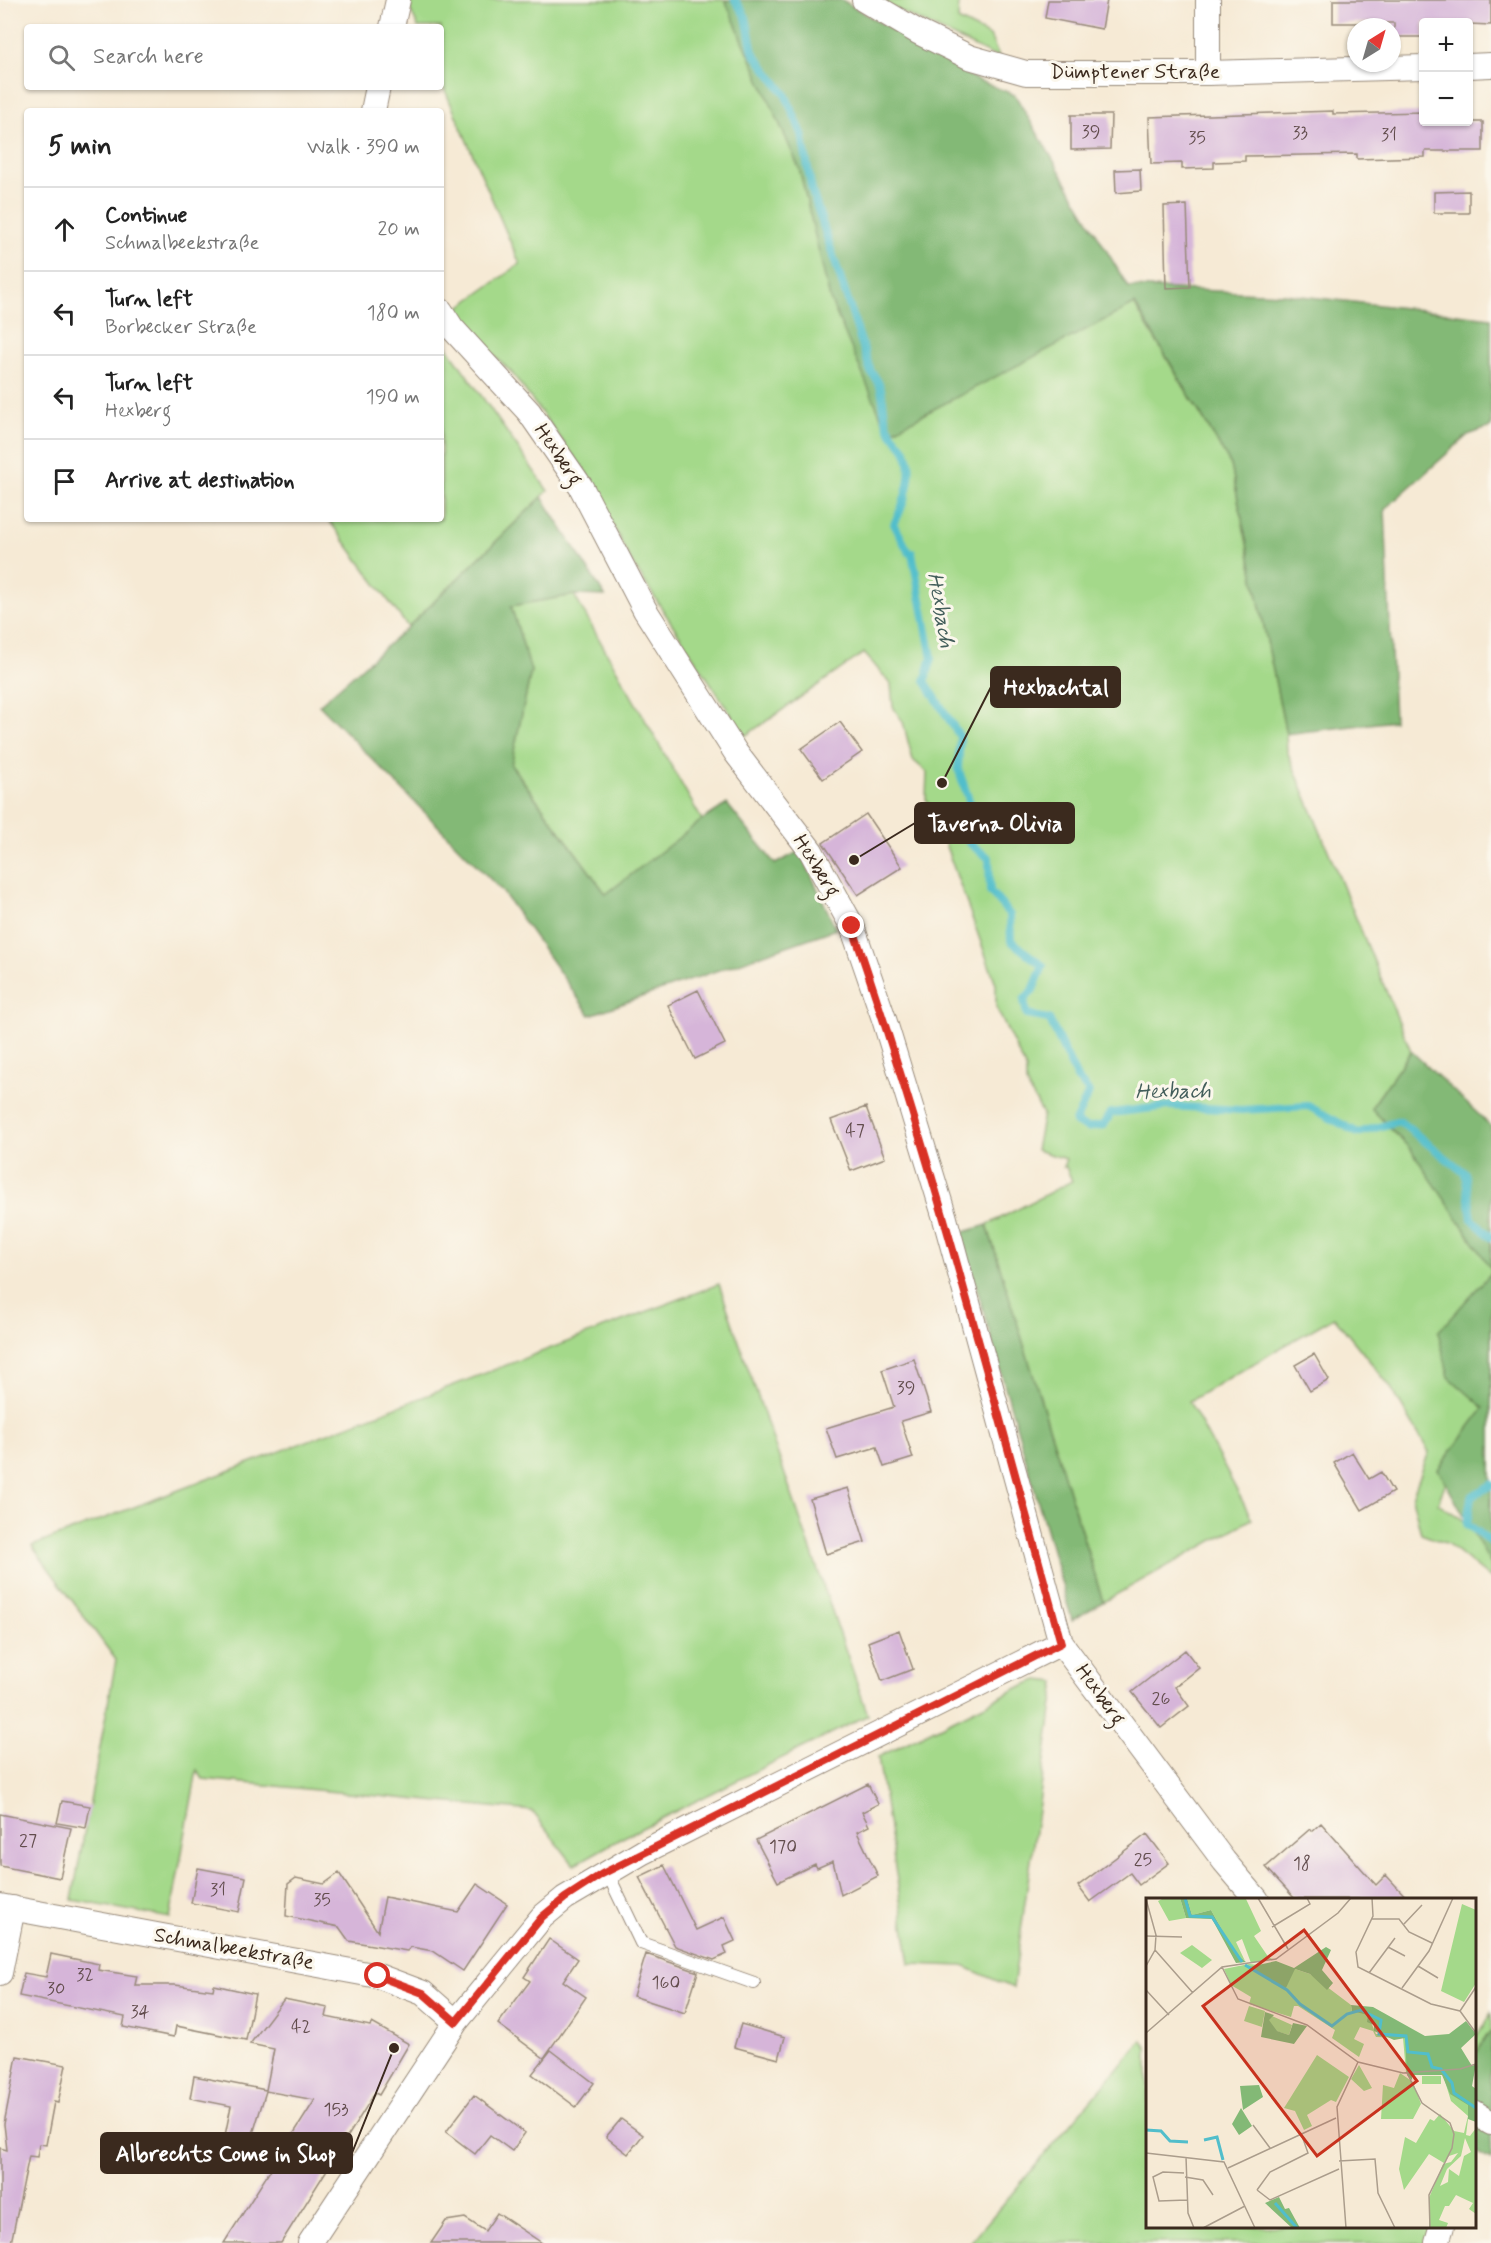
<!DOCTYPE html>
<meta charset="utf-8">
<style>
:root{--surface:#fff;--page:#f6f6f6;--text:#222;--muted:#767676;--line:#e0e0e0}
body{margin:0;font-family:Mynerve,sans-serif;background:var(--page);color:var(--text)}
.controls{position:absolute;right:18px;top:18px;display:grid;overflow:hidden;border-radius:6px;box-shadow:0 2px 4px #0004}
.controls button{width:54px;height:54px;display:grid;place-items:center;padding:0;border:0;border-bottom:2px solid var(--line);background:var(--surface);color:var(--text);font:30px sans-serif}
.compass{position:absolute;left:1347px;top:18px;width:54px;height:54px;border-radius:50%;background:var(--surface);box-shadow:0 2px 4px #0004;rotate:37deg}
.stop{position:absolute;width:18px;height:18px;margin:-14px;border:4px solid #d93025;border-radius:50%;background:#fff}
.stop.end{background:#d93025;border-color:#fff;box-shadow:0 2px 6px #0008}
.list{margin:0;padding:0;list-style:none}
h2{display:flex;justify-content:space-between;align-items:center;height:78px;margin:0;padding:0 24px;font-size:26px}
h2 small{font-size:20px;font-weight:400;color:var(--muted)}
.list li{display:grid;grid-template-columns:39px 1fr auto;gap:18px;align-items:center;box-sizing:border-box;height:84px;padding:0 24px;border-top:2px solid var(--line)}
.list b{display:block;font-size:22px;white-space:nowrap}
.list p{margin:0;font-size:20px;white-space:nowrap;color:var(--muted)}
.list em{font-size:20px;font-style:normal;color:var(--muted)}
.icon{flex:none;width:33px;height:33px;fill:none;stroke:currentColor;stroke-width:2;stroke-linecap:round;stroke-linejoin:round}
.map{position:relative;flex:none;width:1491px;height:2243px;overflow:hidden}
.search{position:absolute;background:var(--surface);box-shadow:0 2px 4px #0004;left:24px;top:24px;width:420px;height:66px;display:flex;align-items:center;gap:15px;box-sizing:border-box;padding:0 21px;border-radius:6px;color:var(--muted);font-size:22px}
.panel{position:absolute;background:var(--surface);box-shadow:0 2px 4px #0004;left:24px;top:108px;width:420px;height:414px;border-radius:6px}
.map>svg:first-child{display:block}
.green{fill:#a4d98a;stroke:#708254;stroke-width:1.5}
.forest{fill:#83b976;stroke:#5f724a;stroke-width:1.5}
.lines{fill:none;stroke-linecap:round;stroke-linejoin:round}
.stream{stroke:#51becb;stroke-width:8}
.building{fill:#d6b5d9}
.lane-casing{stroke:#988a7a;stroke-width:14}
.street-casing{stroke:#988a7a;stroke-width:26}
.lane{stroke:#fff;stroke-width:12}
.street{stroke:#fff;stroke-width:24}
.route{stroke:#d93025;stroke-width:8}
.labels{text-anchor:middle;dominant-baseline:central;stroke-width:6;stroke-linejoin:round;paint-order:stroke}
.number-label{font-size:18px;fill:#624d4d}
.street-label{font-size:21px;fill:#3b2a1e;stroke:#fbf7ec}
.water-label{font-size:22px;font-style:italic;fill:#435e5b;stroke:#fbf7ec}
.inset-river{fill:none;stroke:#51becb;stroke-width:3}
.inset-road{fill:none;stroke:#ab9d8c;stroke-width:1.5}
.view{fill:#c8321e;fill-opacity:0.15;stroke:#c8321e;stroke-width:3}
.inset-edge{fill:none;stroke:#3b2a1e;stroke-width:3}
.leader{fill:none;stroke:#3b2a1e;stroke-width:2}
.callout-dot{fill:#3b2a1e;stroke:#fbf7ec;stroke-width:2}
.callout{fill:#3b2a1e;stroke:#3b2a1e;stroke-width:2}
.callout-label{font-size:22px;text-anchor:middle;font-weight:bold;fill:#fff}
</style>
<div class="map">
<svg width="1491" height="2243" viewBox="0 0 1491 2243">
<rect width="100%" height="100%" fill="#fbf7ec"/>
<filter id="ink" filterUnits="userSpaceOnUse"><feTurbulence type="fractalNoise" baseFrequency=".0167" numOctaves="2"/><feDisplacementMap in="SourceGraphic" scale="12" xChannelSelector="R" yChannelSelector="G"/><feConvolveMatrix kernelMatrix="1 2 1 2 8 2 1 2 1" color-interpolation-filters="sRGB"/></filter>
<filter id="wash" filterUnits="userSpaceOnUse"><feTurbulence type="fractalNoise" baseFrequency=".008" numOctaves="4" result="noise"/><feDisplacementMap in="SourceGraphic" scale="24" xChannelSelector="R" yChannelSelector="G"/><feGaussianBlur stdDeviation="1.35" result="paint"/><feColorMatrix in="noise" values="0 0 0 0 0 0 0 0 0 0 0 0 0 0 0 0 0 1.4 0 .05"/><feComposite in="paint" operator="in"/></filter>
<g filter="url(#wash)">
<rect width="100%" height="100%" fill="#f6ead5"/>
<path class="green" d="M 412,0 L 729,0 L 790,138 L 888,433 L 1134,304 L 1231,465 L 1286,734 L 1287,751 L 1411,1051 L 1371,1108 L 1491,1231 L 1491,1401 L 1457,1452 L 1438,1503 C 1457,1516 1474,1526 1491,1541 L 1491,1579 L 1448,1544 L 1421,1534 L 1412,1497 L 1429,1452 L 1390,1386 L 1334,1317 L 1189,1401 L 1252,1519 L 1103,1602 L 987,1225 L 1072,1181 L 1066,1167 L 1063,1167 L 1066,1159 L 1036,1150 L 1043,1114 L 1026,1084 L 1026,1069 L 996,1007 L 996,984 L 935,816 L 926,799 L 927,772 L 913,760 L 903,722 L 893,707 L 891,684 L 864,653 L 745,736 L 631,561 L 587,474 L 512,373 L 451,313 L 520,264 L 441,81 L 441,27 L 418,27 L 410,9 Z
M 877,0 L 959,0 L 958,20 L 990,36 L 1000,59 Z
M 441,338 L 548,491 L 408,627 L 328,519 L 441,519 Z
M 574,595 L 702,820 L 606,894 L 511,764 L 531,671 L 511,606 Z
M 719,1284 L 868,1715 L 620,1839 L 574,1865 L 532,1811 L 203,1779 L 197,1770 L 170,1918 L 72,1900 L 116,1660 L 32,1546 Z
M 1038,1680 L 1056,1682 L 1013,1988 L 963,1966 L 910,1964 L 878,1757 L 1024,1685 Z
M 1491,2013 L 1491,2102 L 1475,2092 L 1474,2040 Z
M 1142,2040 L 1148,2048 L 1148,2226 L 1437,2227 L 1430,2243 L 970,2243 Z"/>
<path class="forest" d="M 725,0 L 842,0 L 975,79 L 1015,95 L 1128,287 L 1284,294 L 1491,318 L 1491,427 L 1468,435 L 1385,509 L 1394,721 L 1286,734 L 1231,465 L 1135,304 L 888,433 L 830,299 L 799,168 Z
M 542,497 L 605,596 L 574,595 L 511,606 L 531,671 L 511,765 L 606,894 L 702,820 L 727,804 L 775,864 L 800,851 L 836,929 L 590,1015 L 502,891 L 319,705 L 408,627 Z
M 1411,1051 L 1491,1126 L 1491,1268 L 1412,1151 L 1371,1108 Z
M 987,1225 L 1103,1602 L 1072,1620 L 961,1233 Z
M 1491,1273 L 1491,1565 L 1438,1469 L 1484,1408 L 1449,1377 L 1438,1332 Z
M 1491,2030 L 1491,2160 L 1476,2152 L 1475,2154 L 1475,2053 Z"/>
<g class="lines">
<path class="stream" d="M 735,0 L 746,17 L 753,52 L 785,94 L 802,134 L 812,191 L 871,372 C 886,389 881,400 886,420 C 889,433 896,438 903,447 C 918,466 904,505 894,524 L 909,553 L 912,553 L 932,658 L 925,681 L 960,737 L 958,768 L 971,806 L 969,843 L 989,858 L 990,891 L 1010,915 L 1011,941 L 1043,966 L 1033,990 L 1024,1000 L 1027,1015 L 1049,1019 L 1077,1078 L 1089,1092 L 1075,1122 L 1087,1128 L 1104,1125 L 1111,1113 L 1169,1106 L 1241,1110 L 1308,1106 L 1358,1133 L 1399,1121 L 1465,1173 L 1472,1219 L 1491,1237
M 1491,1485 L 1471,1497 L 1467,1524 L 1491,1542"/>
</g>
<g id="blocks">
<path class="building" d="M 1048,0 L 1107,0 L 1102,29 L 1045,18 Z
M 1333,0 L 1491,0 L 1491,25 L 1424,22 L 1424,37 L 1394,37 L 1394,23 L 1333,23 Z
M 1333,111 L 1333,114 L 1424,112 L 1424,122 L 1483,122 L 1483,151 L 1425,151 L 1425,157 L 1357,159 L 1357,154 L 1245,156 L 1245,161 L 1214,162 L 1214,168 L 1182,169 L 1182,163 L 1151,164 L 1149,117 Z
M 1071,115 L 1111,115 L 1110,149 L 1071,150 Z
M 1140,169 L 1141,191 L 1116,193 L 1115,170 Z
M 1469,191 L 1469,213 L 1434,213 L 1434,192 Z
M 1187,205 L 1190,287 L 1166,288 L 1164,206 Z
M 840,722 L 862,752 L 823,779 L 801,749 Z
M 866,814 L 902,867 L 858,895 L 823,843 Z
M 698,990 L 725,1044 L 695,1059 L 668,1005 Z
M 866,1107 L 885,1158 L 851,1171 L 831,1120 Z
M 1314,1354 L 1329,1380 L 1310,1391 L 1295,1365 Z
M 914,1359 L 931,1412 L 901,1421 L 913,1458 L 884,1467 L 877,1447 L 837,1459 L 826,1428 L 894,1407 L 882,1370 Z
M 1352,1452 L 1369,1479 L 1381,1472 L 1393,1492 L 1362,1510 L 1334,1463 Z
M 848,1488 L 865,1542 L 826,1554 L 810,1499 Z
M 899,1630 L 913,1669 L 882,1681 L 868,1642 Z
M 1185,1650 L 1199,1668 L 1175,1687 L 1189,1706 L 1161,1728 L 1132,1692 Z
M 868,1784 L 878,1804 L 862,1812 L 869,1826 L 857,1832 L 878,1876 L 841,1895 L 833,1861 L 817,1868 L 815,1864 L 778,1882 L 756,1840 Z
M 62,1801 L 90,1806 L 86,1828 L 57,1823 Z
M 0,1814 L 71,1828 L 60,1878 L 0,1866 Z
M 1321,1823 L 1376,1885 L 1386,1875 L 1408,1899 L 1295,1899 L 1266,1867 L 1310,1829 L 1312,1831 Z
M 1147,1834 L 1169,1863 L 1139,1885 L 1130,1873 L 1090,1902 L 1078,1886 Z
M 664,1865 L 696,1930 L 724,1917 L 735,1941 L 724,1946 L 727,1954 L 714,1960 L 675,1946 L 639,1877 Z
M 198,1868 L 246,1877 L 239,1912 L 191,1903 Z
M 339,1873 L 378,1932 L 385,1897 L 458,1912 L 477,1884 L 507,1904 L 463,1971 L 433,1951 L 411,1947 L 407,1951 L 349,1941 L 339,1927 L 286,1916 L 288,1884 L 296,1878 L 324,1884 Z
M 549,1939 L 578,1959 L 563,1981 L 586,1997 L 544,2058 L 498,2024 L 530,1981 L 524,1977 Z
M 51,1954 L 99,1964 L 98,1970 L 137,1976 L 135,1985 L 175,1985 L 213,1990 L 214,1985 L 255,1994 L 246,2040 L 176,2026 L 174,2037 L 123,2027 L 125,2017 L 19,1996 L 24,1973 L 46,1977 Z
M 646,1954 L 698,1972 L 685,2013 L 633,1996 Z
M 284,1999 L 328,2008 L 326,2017 L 370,2026 L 372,2023 L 409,2044 L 379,2095 L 375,2093 L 281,2243 L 224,2243 L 315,2100 L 266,2091 L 245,2160 L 221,2155 L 231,2106 L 190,2098 L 194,2076 L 266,2090 L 274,2049 L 250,2044 Z
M 741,2024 L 785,2037 L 779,2059 L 734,2047 Z
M 551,2050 L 594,2083 L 576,2107 L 532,2074 Z
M 17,2056 L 66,2065 L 58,2103 L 54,2102 L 46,2145 L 39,2144 L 37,2157 L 29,2156 L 11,2243 L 0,2243 L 0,2148 L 7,2150 L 4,2124 Z
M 474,2095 L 525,2133 L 512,2151 L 490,2135 L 475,2154 L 446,2132 Z
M 621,2119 L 643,2135 L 628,2154 L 606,2137 Z
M 497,2213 L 542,2243 L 431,2243 L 446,2221 L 465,2218 L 485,2231 Z"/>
</g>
</g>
<g filter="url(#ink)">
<use href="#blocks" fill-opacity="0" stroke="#988a7a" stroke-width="1.5"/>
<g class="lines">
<g class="lane-casing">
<path id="lane" d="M 607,1872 L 641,1943 L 754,1983"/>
</g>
<g class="street-casing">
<path id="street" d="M 864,0 L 918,32 L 969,57 L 1026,73 L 1208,73 L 1424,67
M 1208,0 L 1208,73
M 392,27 L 398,0
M 1468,66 L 1491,65
M 373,111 L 378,87
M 441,311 L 452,328 L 529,412 L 581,487 L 645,610 L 736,753 L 811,851 L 852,926 L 884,1019 L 944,1215 L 1061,1643 L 1224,1861 L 1257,1900
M 0,1906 L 378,1976 L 423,1993 L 456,2022
M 0,1973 L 13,1908
M 1474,2112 L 1491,2123
M 310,2243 L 456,2022 L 542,1917 L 565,1898 L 643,1852 L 1061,1643
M 1437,2243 L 1442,2226"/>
</g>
<use href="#lane" class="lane"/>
<use href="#street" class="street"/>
</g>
</g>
<g class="lines" filter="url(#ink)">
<path class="route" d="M 378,1976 L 423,1993 L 456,2022 L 542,1917 L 565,1898 L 602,1874 L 1061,1643 C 995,1403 933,1161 852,926"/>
</g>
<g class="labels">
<g class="number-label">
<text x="1091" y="132">39</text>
<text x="1300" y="133">33</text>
<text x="1389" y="135">31</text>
<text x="1197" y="138">35</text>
<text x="855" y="1131">47</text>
<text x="906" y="1388">39</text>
<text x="1161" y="1699">26</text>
<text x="28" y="1841">27</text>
<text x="783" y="1847">170</text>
<text x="1143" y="1860">25</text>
<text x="1302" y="1864">18</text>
<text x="218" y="1890">31</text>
<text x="322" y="1900">35</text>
<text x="85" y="1975">32</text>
<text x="666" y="1983">160</text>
<text x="56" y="1989">30</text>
<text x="140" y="2012">34</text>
<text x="301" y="2027">42</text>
<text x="336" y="2110">153</text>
</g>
<g class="street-label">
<text x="1135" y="72">Dümptener Straße</text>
<text transform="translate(558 455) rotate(56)">Hexberg</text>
<text transform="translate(816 866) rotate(58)">Hexberg</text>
<text transform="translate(1100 1695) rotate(54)">Hexberg</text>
<text transform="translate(234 1949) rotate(10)">Schmalbeekstraße</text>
</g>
<g class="water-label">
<text transform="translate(940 610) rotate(80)">Hexbach</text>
<text transform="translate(1173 1092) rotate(-1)">Hexbach</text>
</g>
</g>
<g transform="translate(1146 1898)">
<rect width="330" height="330" fill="#f6ead5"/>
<path d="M 18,0 L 34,0 L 40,20 L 23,23 L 12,3 ZM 41,0 L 100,1 L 115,33 L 108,38 L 123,60 L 128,61 L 105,65 L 96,41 L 90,44 L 99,63 L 89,55 L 65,12 L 46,17 ZM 316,6 L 330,12 L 330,85 L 318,104 L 295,93 ZM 46,47 L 66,62 L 56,70 L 34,55 ZM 103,66 L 149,71 L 164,76 L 205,107 L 206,113 L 221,115 L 230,136 L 258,137 L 295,171 L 324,206 L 320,237 L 324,238 L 330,230 L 330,316 L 323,311 L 327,305 L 310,297 L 303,308 L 299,308 L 293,322 L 302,325 L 300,330 L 283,330 L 283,300 L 297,266 L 305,264 L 312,255 L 303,258 L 298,265 L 283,256 L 258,292 L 253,271 L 259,239 L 270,245 L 284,221 L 288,223 L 294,216 L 308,233 L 318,235 L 322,218 L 305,203 L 297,177 L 260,174 L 257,140 L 230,139 L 227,133 L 214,129 L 208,141 L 218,146 L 213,159 L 186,140 L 189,132 L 152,108 L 148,108 L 145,119 L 103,106 L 105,99 L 85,87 L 78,71 ZM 319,240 L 325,254 L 318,258 L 313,278 L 303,271 L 302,284 L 294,288 L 301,271 L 315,258 ZM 103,108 L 119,113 L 116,129 L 98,123 ZM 126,118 L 146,127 L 143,137 L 130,133 L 122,122 ZM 171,157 L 203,179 L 190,204 L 185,202 L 161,217 L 166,228 L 158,232 L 149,213 L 138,210 ZM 213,167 L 226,190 L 218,193 L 205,181 ZM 254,175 L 267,184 L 275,206 L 267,221 L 235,221 L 237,187 L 248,190 ZM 276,178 L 295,178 L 295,186 L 276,186 Z" fill="#a4d98a" fill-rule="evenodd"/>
<path d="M 34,0 L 41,0 L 46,17 L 65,12 L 89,55 L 100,64 L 90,65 L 66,21 L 40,20 ZM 180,49 L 185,52 L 176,72 L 187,85 L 181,92 L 164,76 L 149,71 L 139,92 L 103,69 L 130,63 L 148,70 ZM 205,107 L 227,109 L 279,138 L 303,136 L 320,123 L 330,136 L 315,150 L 326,168 L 330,166 L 326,188 L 330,191 L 330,224 L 322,221 L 322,207 L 304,196 L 296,177 L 266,177 L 266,182 L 261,177 L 259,140 L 248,142 L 228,133 L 228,127 L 221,124 L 222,117 L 206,113 ZM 119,114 L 128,117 L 123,122 L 131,133 L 143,137 L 147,125 L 161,128 L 148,146 L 115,139 ZM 113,187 L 117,199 L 97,212 L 94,188 ZM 95,210 L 106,228 L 93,237 L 86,226 ZM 133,299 L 139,311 L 143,310 L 154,330 L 146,330 L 119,305 Z" fill="#83b976"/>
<path class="inset-river" d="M 39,0 L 44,18 L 66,19 L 96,64M 99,67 L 141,92 L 154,106 L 186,128 L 201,116 L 215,112 L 235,122 L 233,136 L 260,138 L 262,154 L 282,156 L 286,169 L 295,171 L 306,185 L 308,195 L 330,210M 0,232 L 15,233 L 24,243 L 42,244M 58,242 L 71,239 L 77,262M 129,305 L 151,330"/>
<path class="inset-road" d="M 112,0 L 142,51M 226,0 L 227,18 L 210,54 L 212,69 L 285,106 L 314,113 L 330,135M 0,1 L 10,37 L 9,52 L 0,68M 226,21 L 253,21 L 263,34 L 286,45M 258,26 L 276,7M 126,29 L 164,6 L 161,0M 0,38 L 36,39M 242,49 L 259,58M 9,52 L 47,95M 272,68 L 292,80M 76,69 L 92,101 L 161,127 L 212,164 L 257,175 L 314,171 L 330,166M 223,75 L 249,40M 256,90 L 283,53 L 307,0M 0,92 L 23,117M 314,113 L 330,89M 0,135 L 76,69 L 130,61 L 192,15 L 205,0M 261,175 L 276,205 L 304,225 L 308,236 L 306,250 L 283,297 L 284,330M 107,227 L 124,250M 0,255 L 78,264 L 109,330M 40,259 L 42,315 L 48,330M 193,263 L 229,261 L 232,295 L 249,330M 82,270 L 190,220M 38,275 L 17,274 L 7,279 L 13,303 L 41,302M 39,279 L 57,282 L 67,297M 111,292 L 124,302 L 193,271M 111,292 L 124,274 L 162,255 L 155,235M 57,330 L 99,308M 200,330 L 191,209 L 212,164"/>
<path class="view" d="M 158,32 L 271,183 L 171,258 L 57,108 Z"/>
<rect width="330" height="330" class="inset-edge"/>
</g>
<path class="leader" d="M942 783L991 687M854 860L915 823M394 2048L352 2153"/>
<g class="callout-dot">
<circle cx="942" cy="783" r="6"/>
<circle cx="854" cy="860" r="6"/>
<circle cx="394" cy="2048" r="6"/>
</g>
<g class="callout">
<rect x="991" y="667" width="129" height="40" rx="6"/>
<rect x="915" y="803" width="159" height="40" rx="6"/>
<rect x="101" y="2133" width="251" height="40" rx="6"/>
</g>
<g class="callout-label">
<text x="1056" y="695">Hexbachtal</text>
<text x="995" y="831">Taverna Olivia</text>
<text x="226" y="2161">Albrechts Come in Shop</text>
</g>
</svg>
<div class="controls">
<button>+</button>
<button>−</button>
</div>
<svg class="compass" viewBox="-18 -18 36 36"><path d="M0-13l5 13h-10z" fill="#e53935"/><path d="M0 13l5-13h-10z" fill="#767676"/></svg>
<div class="stop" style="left:378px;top:1976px"></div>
<div class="stop end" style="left:852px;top:926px"></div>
<div class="search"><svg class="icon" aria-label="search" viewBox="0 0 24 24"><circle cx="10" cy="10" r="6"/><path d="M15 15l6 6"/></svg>Search here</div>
<section class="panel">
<h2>5 min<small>Walk · 390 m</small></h2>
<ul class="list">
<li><svg class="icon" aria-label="ahead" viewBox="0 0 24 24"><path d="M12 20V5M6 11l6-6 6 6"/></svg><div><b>Continue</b><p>Schmalbeekstraße</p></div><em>20 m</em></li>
<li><svg class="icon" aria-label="left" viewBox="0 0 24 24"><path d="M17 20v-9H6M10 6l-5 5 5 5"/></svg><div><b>Turn left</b><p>Borbecker Straße</p></div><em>180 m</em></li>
<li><svg class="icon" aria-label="left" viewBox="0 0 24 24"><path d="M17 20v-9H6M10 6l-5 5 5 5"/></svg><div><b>Turn left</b><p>Hexberg</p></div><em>190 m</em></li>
<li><svg class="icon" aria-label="arrive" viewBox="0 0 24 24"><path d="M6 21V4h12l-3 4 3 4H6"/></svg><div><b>Arrive at destination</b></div></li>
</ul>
</section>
</div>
